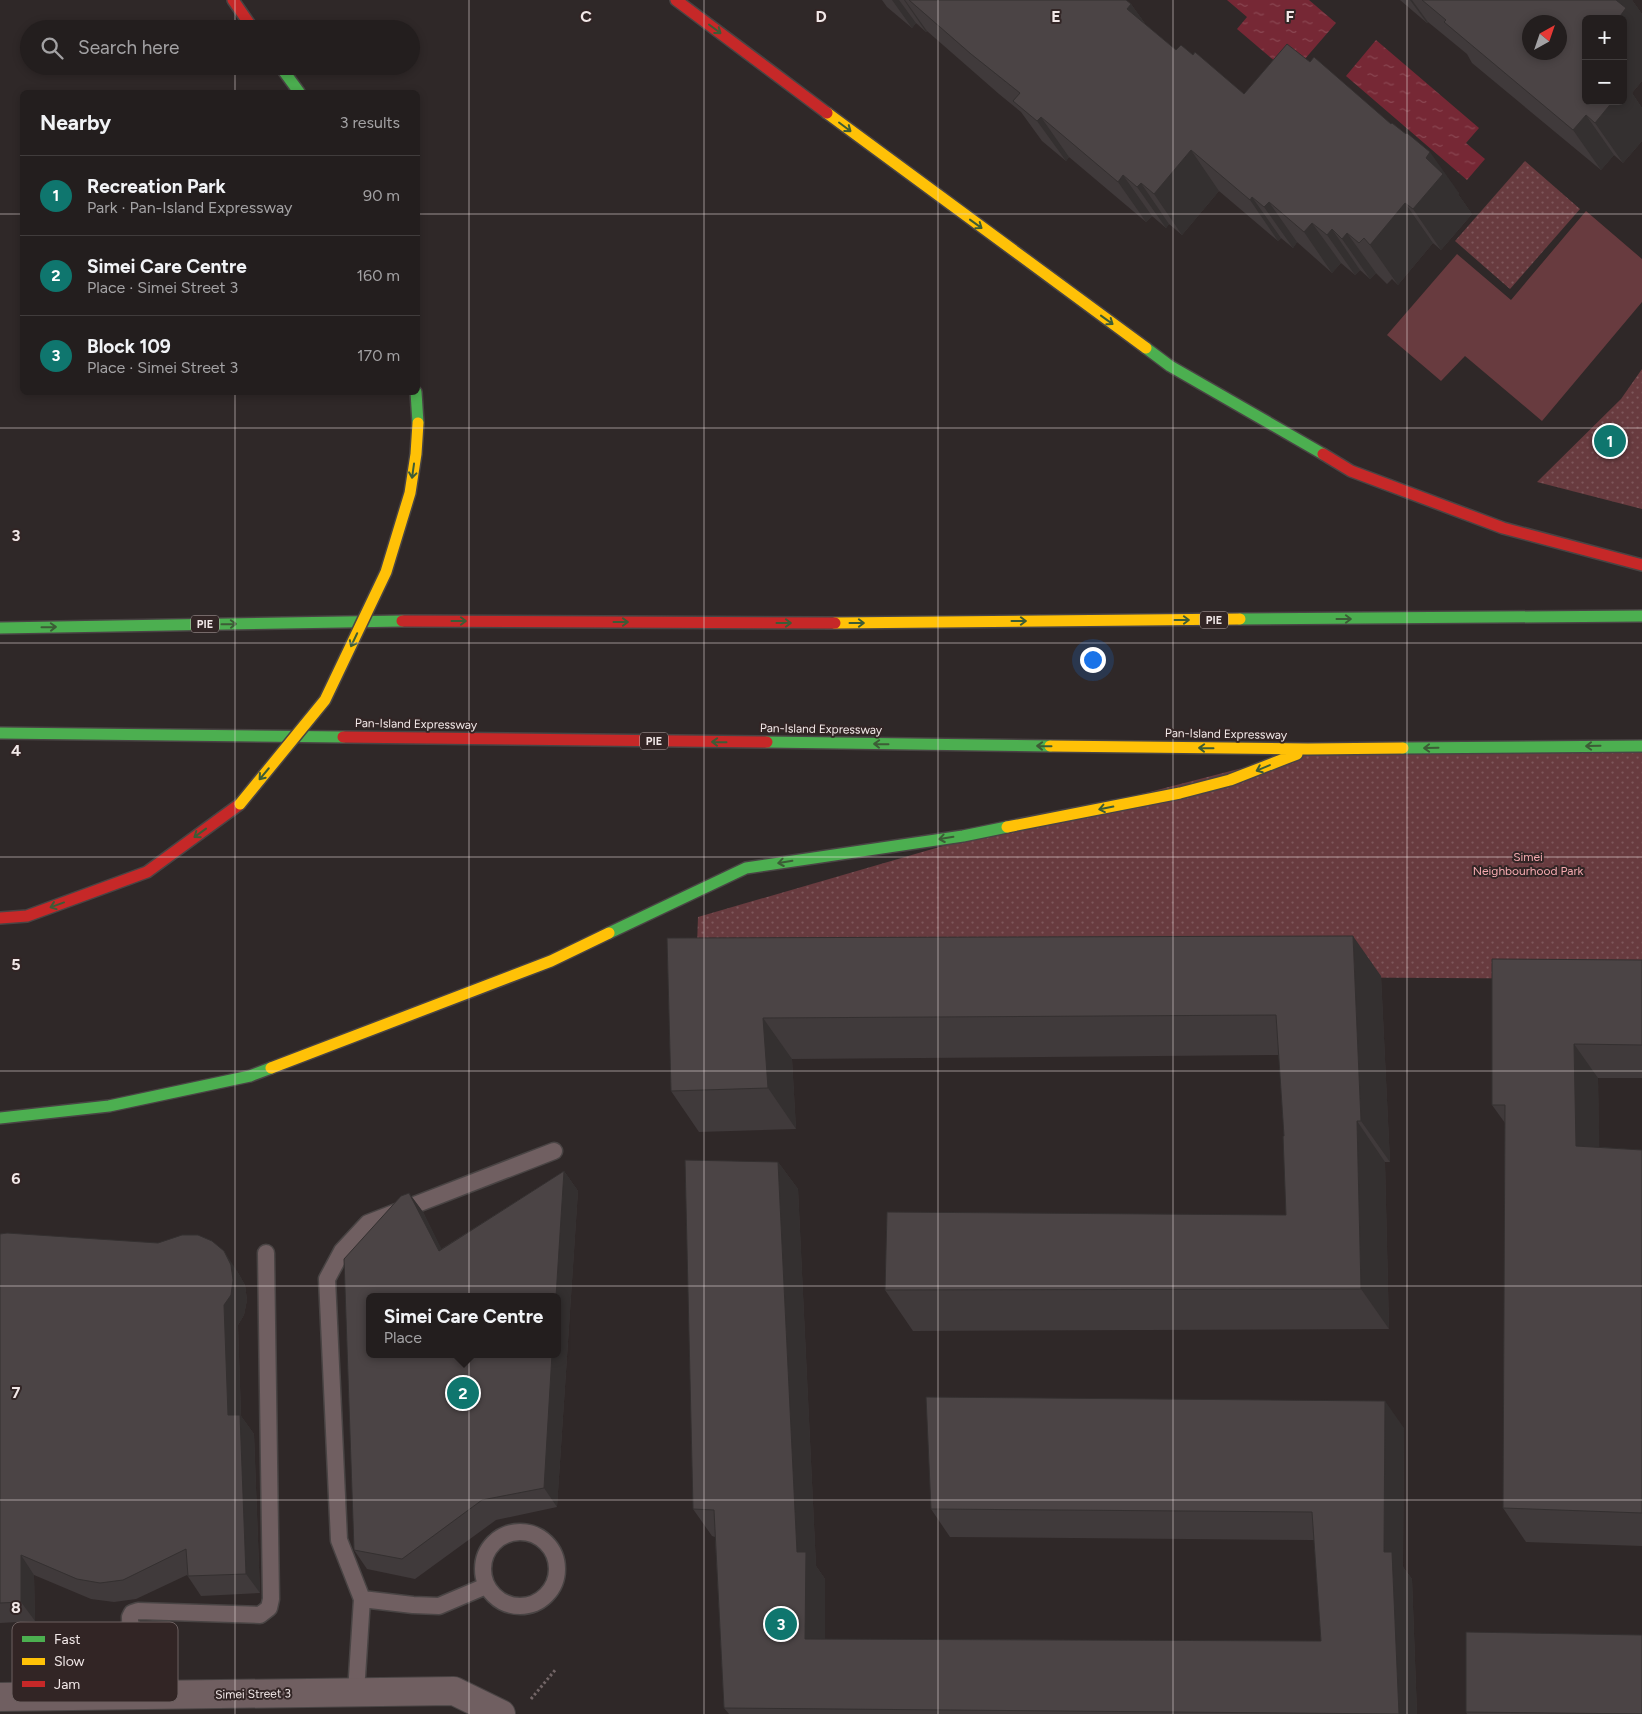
<!DOCTYPE html>
<meta charset="utf-8">
<style>
:root{--surface:#231e1e;--page:#2f2b2b;--text:#f1f3f6;--muted:#a3a2a4;--line:#403c3c;--accent:#0f766e}
body{margin:0;font-family:Figtree,sans-serif;background:var(--page);color:var(--text)}
.controls{position:absolute;right:15px;top:15px;display:grid;overflow:hidden;border-radius:8px;box-shadow:0 2px 8px #0003}
.controls button{width:45px;height:45px;display:grid;place-items:center;padding:0;border:0;border-bottom:1px solid var(--line);background:var(--surface);color:var(--text);font:25px sans-serif}
.compass{position:absolute;left:1522px;top:15px;width:45px;height:45px;border-radius:50%;background:var(--surface);box-shadow:0 2px 8px #0003;rotate:40deg}
.you{position:absolute;left:1092px;top:659px;width:18px;height:18px;margin:-12px;border:4px solid #fff;border-radius:50%;background:#1a73e8;box-shadow:0 0 0 8px #1a73e833}
.badge{display:grid;place-items:center;width:32px;height:32px;border-radius:50%;background:var(--accent);color:#fff;font-size:16px;font-weight:700}
.pin{position:absolute;translate:-50% -50%;border:2px solid #fff;box-shadow:0 1px 5px #0006}
.popup{position:absolute;left:366px;top:1293px;width:195px;height:65px;box-sizing:border-box;display:grid;place-content:center;border-radius:8px;background:var(--surface);filter:drop-shadow(0 1px 4px #0005);font-size:16px;white-space:nowrap;color:var(--muted)}
.popup b{font-size:19px;color:var(--text)}
.popup::after{content:'';position:absolute;left:50%;top:100%;margin-left:-10px;border:10px solid transparent;border-top-color:var(--surface)}
.list{margin:0;padding:0;list-style:none}
h2{display:flex;justify-content:space-between;align-items:center;height:65px;margin:0;padding:0 20px;font-size:21px}
h2 small{font-size:16px;font-weight:400;color:var(--muted)}
.list li{display:grid;grid-template-columns:32px 1fr auto;gap:15px;align-items:center;box-sizing:border-box;height:80px;padding:0 20px;border-top:1px solid var(--line)}
.list b{display:block;font-size:19px;white-space:nowrap}
.list p{margin:0;font-size:16px;white-space:nowrap;color:var(--muted)}
.list em{font-size:16px;font-style:normal;color:var(--muted)}
.icon{flex:none;width:28px;height:28px;fill:none;stroke:currentColor;stroke-width:2;stroke-linecap:round;stroke-linejoin:round}
.map{position:relative;flex:none;width:1642px;height:1714px;overflow:hidden}
.search{position:absolute;background:var(--surface);box-shadow:0 2px 8px #0003;left:20px;top:20px;width:400px;height:55px;display:flex;align-items:center;gap:12px;box-sizing:border-box;padding:0 18px;border-radius:28px;color:var(--muted);font-size:19px}
.panel{position:absolute;background:var(--surface);box-shadow:0 2px 8px #0003;left:20px;top:90px;width:400px;height:305px;border-radius:8px}
.map>svg:first-child{display:block}
.grass{fill:#683b3f}
.park{fill:url(#park-dots)}
.water{fill:url(#water-ripples)}
.lines{fill:none;stroke-linecap:round;stroke-linejoin:round}
.lane-casing{stroke:#494444;stroke-width:19}
.street-casing{stroke:#494444;stroke-width:30}
.fast-casing{stroke:#494444;stroke-width:14}
.slow-casing{stroke:#494444;stroke-width:14}
.jam-casing{stroke:#494444;stroke-width:14}
.path{stroke:#726566;stroke-width:3;stroke-dasharray:2.5 2.5;stroke-linecap:butt}
.lane{stroke:#705f61;stroke-width:16}
.street{stroke:#705f61;stroke-width:28}
.fast{stroke:#4caf50;stroke-width:11}
.slow{stroke:#ffc107;stroke-width:11}
.jam{stroke:#c62828;stroke-width:11}
.slow-bridge-casing{stroke:#494444;stroke-width:14;stroke-linecap:butt}
.slow-bridge{stroke:#ffc107;stroke-width:11}
.wall{fill:#403a3b}
.shaded-wall{fill:#343030}
.building{fill:#4b4445;stroke:#343030;fill-rule:evenodd}
.oneway{stroke:#3c5c36}
.grid{fill:none;stroke:#f2e8e8;stroke-width:1;stroke-opacity:0.55}
.labels{text-anchor:middle;dominant-baseline:central;stroke-width:4;stroke-linejoin:round;paint-order:stroke}
.shield{fill:#322525;stroke:#b8aeae;stroke-width:1}
.shield-label{font-size:11px;font-weight:bold;fill:#f2e8e8}
.street-label{font-size:12px;fill:#f2e8e8;stroke:#322525}
.park-label{font-size:12px;fill:#f5aab0;stroke:#322525}
.key{fill:#322525;stroke:#6c6060;stroke-width:1}
.key-label{font-size:14px;fill:#f2e8e8}
.grid-label{font-size:16px;text-anchor:middle;font-weight:bold;fill:#f2e8e8;stroke:#322525;stroke-width:4;stroke-linejoin:round;paint-order:stroke}
</style>
<div class="map">
<svg width="1642" height="1714" viewBox="0 0 1642 1714">
<defs>
<pattern id="park-dots" width="8" height="8" patternUnits="userSpaceOnUse" patternTransform="scale(1.25)"><rect width="8" height="8" fill="#683b3f"/><path d="M2 2h.1M6 6h.1" fill="none" stroke="#7e575b" stroke-width="1.8" stroke-linecap="round"/></pattern>
<pattern id="water-ripples" width="26" height="14" patternUnits="userSpaceOnUse" patternTransform="scale(1.25)"><rect width="26" height="14" fill="#762835"/><path d="M2 4q2-2 4 0t4 0M15 11q2-2 4 0t4 0" fill="none" stroke="#8a4752"/></pattern>
</defs>
<rect width="100%" height="100%" fill="#2f2828"/>
<path class="grass" d="M 1586,211 L 1642,259 L 1642,302 L 1542,421 L 1465,356 L 1441,381 L 1387,335 L 1457,254 L 1511,300 Z"/>
<path class="park" d="M 1525,161 L 1580,209 L 1510,289 L 1455,241 Z
M 1642,369 L 1642,509 L 1537,482 L 1621,399 Z
M 1642,750 L 1642,979 L 696,974 L 698,917 L 960,841 L 1308,751 Z"/>
<path class="water" d="M 1227,0 L 1309,0 L 1336,23 L 1291,75 L 1237,29 L 1247,17 Z
M 1376,40 L 1479,128 L 1466,143 L 1485,159 L 1467,180 L 1346,76 Z"/>
<g class="lines">
<g class="lane-casing">
<path id="lane" d="M483 1569a37 37 0 1 1 74 0a37 37 0 1 1-74 0Z
M 362,1599 L 413,1605 L 439,1606 L 486,1586
M 356,1692 L 362,1599 L 339,1540 L 327,1279 L 342,1251 L 368,1223 L 554,1151
M 132,1696 L 130,1617 L 132,1613 L 138,1611 L 260,1615 L 269,1608 L 271,1599 L 266,1253"/>
</g>
<g class="street-casing">
<path id="street" d="M 0,1697 L 454,1691 L 501,1714"/>
</g>
<g class="fast-casing">
<path id="fast" d="M 280,66 L 299,92
M 1146,348 L 1170,366 L 1323,454
M 416,392 L 418,423
M 1240,619 L 1642,616
M 0,628 L 402,621
M 0,733 L 343,737
M 767,742 L 1050,746
M 1403,748 L 1642,746
M 609,933 L 746,868 L 963,836 L 1007,827
M 0,1118 L 109,1106 L 250,1076 L 271,1068"/>
</g>
<g class="slow-casing">
<path id="slow" d="M 827,113 L 1146,348
M 835,623 L 1240,619
M 1050,746 L 1308,749 L 1403,748
M 1007,827 L 1180,793 L 1230,780 L 1297,754
M 271,1068 L 551,961 L 609,933"/>
</g>
<g class="jam-casing">
<path id="jam" d="M 233,0 L 253,29
M 676,0 L 827,113
M 1323,454 L 1351,471 L 1503,528 L 1642,565
M 402,621 L 835,623
M 343,737 L 767,742
M 0,918 L 27,916 L 147,872 L 240,804"/>
</g>
<path class="path" d="M 531,1699 L 556,1669"/>
<use href="#lane" class="lane"/>
<use href="#street" class="street"/>
<use href="#fast" class="fast"/>
<use href="#slow" class="slow"/>
<use href="#jam" class="jam"/>
<g class="slow-bridge-casing">
<path id="slow-bridge" d="M 240,804 L 325,700 L 386,572 L 410,493 L 416,454 L 418,423"/>
</g>
<use href="#slow-bridge" class="slow-bridge"/>
</g>
<path class="wall" d="M 882,0 L 1126,0 L 1131,4 L 1146,25 L 1176,50 L 1193,55 L 1244,94 L 1459,193 L 1458,194 L 1472,214 L 1441,250 L 1433,243 L 1398,285 L 1392,279 L 1387,284 L 1376,273 L 1370,279 L 1360,270 L 1355,275 L 1341,263 L 1332,273 L 1297,242 L 1293,248 L 1281,238 L 1278,241 L 1219,191 L 1182,235 L 1169,224 L 1166,228 L 1152,216 L 1146,222 L 1069,157 L 1066,161 L 1042,141 L 1021,112 L 999,94 L 927,31 L 926,32 L 916,23 L 912,28 L 887,7 Z
M 1400,0 L 1632,0 L 1642,14 L 1642,81 L 1632,93 L 1642,108 L 1642,141 L 1623,163 L 1614,155 L 1601,170 L 1472,63 L 1467,54 L 1428,22 L 1427,23 Z
M 667,938 L 1381,976 L 1390,1162 L 1385,1162 L 1389,1329 L 913,1331 L 885,1290 L 1286,1215 L 1284,1136 L 1279,1055 L 792,1059 L 796,1129 L 699,1132 L 671,1091 Z
M 1642,960 L 1642,1078 L 1598,1078 L 1599,1147 L 1642,1150 L 1642,1546 L 1526,1542 L 1503,1508 L 1505,1123 L 1492,1105 Z
M 778,1162 L 798,1189 L 816,1566 L 825,1579 L 825,1639 L 1321,1641 L 1314,1540 L 950,1537 L 931,1509 L 1404,1428 L 1403,1567 L 1412,1579 L 1417,1714 L 729,1714 L 724,1708 L 715,1537 L 712,1536 L 693,1509 Z
M 564,1171 L 578,1191 L 557,1507 L 496,1520 L 415,1579 L 367,1569 L 354,1550 L 409,1193 L 423,1212 L 441,1249 Z
M 0,1234 L 237,1271 L 245,1285 L 247,1300 L 244,1315 L 238,1325 L 241,1416 L 254,1434 L 260,1593 L 201,1596 L 187,1575 L 136,1599 L 114,1602 L 91,1599 L 34,1575 L 35,1621 L 0,1623 Z
M 1466,1712 L 1642,1714 L 1467,1714 Z"/>
<path class="shaded-wall" d="M 892,0 L 899,0 L 916,23 L 912,28 Z
M 904,0 L 905,0 L 927,31 L 926,32 Z
M 1410,0 L 1412,0 L 1428,22 L 1427,23 Z
M 1615,0 L 1632,0 L 1642,14 L 1642,81 L 1632,93 L 1642,108 L 1642,141 L 1623,163 L 1595,123 L 1613,101 L 1623,101 L 1623,19 L 1618,19 Z
M 1131,4 L 1160,45 L 1127,9 Z
M 1586,115 L 1614,155 L 1601,170 L 1573,130 Z
M 1041,117 L 1069,157 L 1066,161 L 1037,121 Z
M 1191,150 L 1219,191 L 1182,235 L 1154,194 Z
M 1430,152 L 1459,193 L 1458,194 L 1472,214 L 1441,250 L 1413,209 L 1426,158 Z
M 1123,175 L 1152,216 L 1146,222 L 1118,182 Z
M 1141,183 L 1169,224 L 1166,228 L 1137,187 Z
M 1252,197 L 1281,238 L 1278,241 L 1250,200 Z
M 1269,202 L 1297,242 L 1293,248 L 1264,207 Z
M 1405,203 L 1433,243 L 1398,285 L 1370,245 Z
M 1312,223 L 1341,263 L 1332,273 L 1304,232 Z
M 1332,229 L 1360,270 L 1355,275 L 1327,235 Z
M 1347,233 L 1376,273 L 1370,279 L 1342,239 Z
M 1353,936 L 1381,976 L 1390,1162 L 1361,1121 Z
M 763,1018 L 792,1059 L 796,1129 L 768,1088 Z
M 1574,1044 L 1598,1078 L 1600,1180 L 1576,1146 Z
M 1357,1121 L 1385,1162 L 1389,1329 L 1361,1289 Z
M 778,1162 L 798,1189 L 816,1566 L 825,1579 L 825,1667 L 805,1639 L 797,1552 Z
M 564,1171 L 578,1191 L 557,1507 L 544,1488 L 552,1354 L 557,1354 L 557,1297 L 556,1297 Z
M 409,1193 L 423,1212 L 452,1270 L 439,1251 Z
M 224,1251 L 237,1271 L 245,1285 L 247,1300 L 244,1315 L 238,1325 L 241,1416 L 254,1434 L 260,1593 L 246,1574 L 228,1415 L 224,1305 Z
M 1385,1401 L 1404,1428 L 1403,1567 L 1412,1579 L 1417,1714 L 1399,1714 L 1384,1552 Z
M 21,1555 L 34,1575 L 35,1621 L 21,1602 Z"/>
<path class="building" d="M 909,0 L 1126,0 L 1131,4 L 1127,9 L 1176,50 L 1181,45 L 1193,55 L 1195,52 L 1244,94 L 1287,44 L 1310,62 L 1314,57 L 1391,124 L 1392,123 L 1406,134 L 1407,133 L 1430,152 L 1426,158 L 1443,174 L 1413,209 L 1405,203 L 1370,245 L 1364,238 L 1359,243 L 1347,233 L 1342,239 L 1332,229 L 1327,235 L 1312,223 L 1304,232 L 1269,202 L 1264,207 L 1252,197 L 1250,200 L 1191,150 L 1154,194 L 1141,183 L 1137,187 L 1123,175 L 1118,182 L 1041,117 L 1037,121 L 1013,101 L 1020,93 L 971,54 Z
M 1422,0 L 1616,0 L 1626,8 L 1618,19 L 1586,19 L 1586,101 L 1613,101 L 1595,123 L 1586,115 L 1573,130 L 1444,22 L 1446,20 ZM 1530,22 L 1560,22 L 1560,52 L 1530,52 Z
M 1353,936 L 1361,1121 L 1357,1121 L 1361,1289 L 885,1290 L 887,1212 L 1286,1215 L 1283,1136 L 1284,1136 L 1276,1015 L 763,1018 L 768,1088 L 671,1091 L 667,938 Z
M 1492,959 L 1642,960 L 1642,1045 L 1574,1044 L 1576,1146 L 1642,1150 L 1642,1513 L 1503,1508 L 1505,1105 L 1492,1105 Z
M 685,1160 L 778,1162 L 797,1552 L 806,1552 L 805,1639 L 1321,1641 L 1312,1512 L 931,1509 L 926,1397 L 1385,1401 L 1384,1552 L 1392,1552 L 1399,1714 L 724,1708 L 714,1510 L 693,1509 Z
M 564,1171 L 556,1297 L 369,1297 L 369,1354 L 552,1354 L 544,1488 L 482,1500 L 402,1559 L 354,1550 L 344,1259 L 401,1196 L 409,1193 L 439,1251 Z
M 7,1233 L 158,1243 L 182,1235 L 198,1235 L 212,1241 L 224,1251 L 231,1265 L 233,1280 L 231,1295 L 224,1305 L 228,1415 L 240,1415 L 246,1574 L 188,1576 L 186,1549 L 123,1580 L 100,1583 L 77,1579 L 21,1555 L 21,1602 L 0,1603 L 0,1234 Z
M 1466,1632 L 1642,1635 L 1642,1714 L 1466,1712 Z"/>
<defs><path id="oneway-shaft" d="M-6 0H5M1.5-3L5.5 0L1.5 3" fill="none" stroke-width="1.6" stroke-linecap="round" stroke-linejoin="round" transform="scale(1.25)"/></defs>
<g class="oneway">
<use href="#oneway-shaft" transform="translate(715 29) rotate(37)"/>
<use href="#oneway-shaft" transform="translate(845 127) rotate(37)"/>
<use href="#oneway-shaft" transform="translate(976 224) rotate(36)"/>
<use href="#oneway-shaft" transform="translate(1107 320) rotate(36)"/>
<use href="#oneway-shaft" transform="translate(413 471) rotate(98)"/>
<use href="#oneway-shaft" transform="translate(1344 619)"/>
<use href="#oneway-shaft" transform="translate(1182 620)"/>
<use href="#oneway-shaft" transform="translate(459 621)"/>
<use href="#oneway-shaft" transform="translate(1019 621)"/>
<use href="#oneway-shaft" transform="translate(621 622)"/>
<use href="#oneway-shaft" transform="translate(784 623)"/>
<use href="#oneway-shaft" transform="translate(857 623)"/>
<use href="#oneway-shaft" transform="translate(229 624) rotate(-1)"/>
<use href="#oneway-shaft" transform="translate(49 627) rotate(-1)"/>
<use href="#oneway-shaft" transform="translate(354 640) rotate(115)"/>
<use href="#oneway-shaft" transform="translate(719 742) rotate(-179)"/>
<use href="#oneway-shaft" transform="translate(881 744) rotate(-179)"/>
<use href="#oneway-shaft" transform="translate(1044 746) rotate(-179)"/>
<use href="#oneway-shaft" transform="translate(1593 746) rotate(179)"/>
<use href="#oneway-shaft" transform="translate(1206 748) rotate(-179)"/>
<use href="#oneway-shaft" transform="translate(1431 748) rotate(179)"/>
<use href="#oneway-shaft" transform="translate(1263 768) rotate(157)"/>
<use href="#oneway-shaft" transform="translate(264 774) rotate(130)"/>
<use href="#oneway-shaft" transform="translate(1106 808) rotate(169)"/>
<use href="#oneway-shaft" transform="translate(200 833) rotate(144)"/>
<use href="#oneway-shaft" transform="translate(946 838) rotate(171)"/>
<use href="#oneway-shaft" transform="translate(785 862) rotate(171)"/>
<use href="#oneway-shaft" transform="translate(57 905) rotate(160)"/>
</g>
<path class="grid" d="M 235,0 L 235,29M 469,0 L 469,1714M 704,0 L 704,1714M 938,0 L 938,1714M 1173,0 L 1173,1714M 1407,0 L 1407,1714M 235,66 L 235,92M 0,214 L 22,214M 418,214 L 1642,214M 235,392 L 235,1714M 0,428 L 1642,428M 0,643 L 1642,643M 0,857 L 1642,857M 0,1071 L 1642,1071M 0,1286 L 1642,1286M 0,1500 L 1642,1500"/>
<g class="labels">
<g class="shield">
<rect x="1200" y="611.5" width="28" height="17" rx="4"/>
<rect x="191" y="615.5" width="28" height="17" rx="4"/>
<rect x="640" y="732.5" width="28" height="17" rx="4"/>
</g>
<g class="shield-label">
<text x="1214" y="620">PIE</text>
<text x="205" y="624">PIE</text>
<text x="654" y="741">PIE</text>
</g>
<g class="street-label">
<text transform="translate(416 724) rotate(1)">Pan-Island Expressway</text>
<text transform="translate(821 729) rotate(1)">Pan-Island Expressway</text>
<text transform="translate(1226 734) rotate(1)">Pan-Island Expressway</text>
<text transform="translate(253 1694) rotate(-1)">Simei Street 3</text>
</g>
<g class="park-label">
<text x="1528" y="857">Simei<tspan x="1528" dy="14">Neighbourhood Park</tspan></text>
</g>
</g>
<rect x="12" y="1622" width="166" height="80" rx="8" class="key"/>
<rect x="22" y="1636" width="23" height="6" fill="#4caf50"/>
<rect x="22" y="1658" width="23" height="7" fill="#ffc107"/>
<rect x="22" y="1681" width="23" height="6" fill="#c62828"/>
<g class="key-label">
<text x="54" y="1644">Fast</text>
<text x="54" y="1666">Slow</text>
<text x="54" y="1689">Jam</text>
</g>
<g class="grid-label">
<text x="586" y="22">C</text>
<text x="821" y="22">D</text>
<text x="1056" y="22">E</text>
<text x="1290" y="22">F</text>
<text x="16" y="541">3</text>
<text x="16" y="756">4</text>
<text x="16" y="970">5</text>
<text x="16" y="1184">6</text>
<text x="16" y="1398">7</text>
<text x="16" y="1613">8</text>
</g>
</svg>
<div class="controls">
<button>+</button>
<button>−</button>
</div>
<svg class="compass" viewBox="-18 -18 36 36"><path d="M0-13l5 13h-10z" fill="#e53935"/><path d="M0 13l5-13h-10z" fill="#a3a2a4"/></svg>
<div class="you"></div>
<div class="pin badge" style="left:1610px;top:441px">1</div>
<div class="pin badge" style="left:463px;top:1393px">2</div>
<div class="popup"><b>Simei Care Centre</b>Place</div>
<div class="pin badge" style="left:781px;top:1624px">3</div>
<div class="search"><svg class="icon" aria-label="search" viewBox="0 0 24 24"><circle cx="10" cy="10" r="6"/><path d="M15 15l6 6"/></svg>Search here</div>
<section class="panel">
<h2>Nearby<small>3 results</small></h2>
<ul class="list">
<li><span class="badge">1</span><div><b>Recreation Park</b><p>Park · Pan-Island Expressway</p></div><em>90 m</em></li>
<li><span class="badge">2</span><div><b>Simei Care Centre</b><p>Place · Simei Street 3</p></div><em>160 m</em></li>
<li><span class="badge">3</span><div><b>Block 109</b><p>Place · Simei Street 3</p></div><em>170 m</em></li>
</ul>
</section>
</div>
